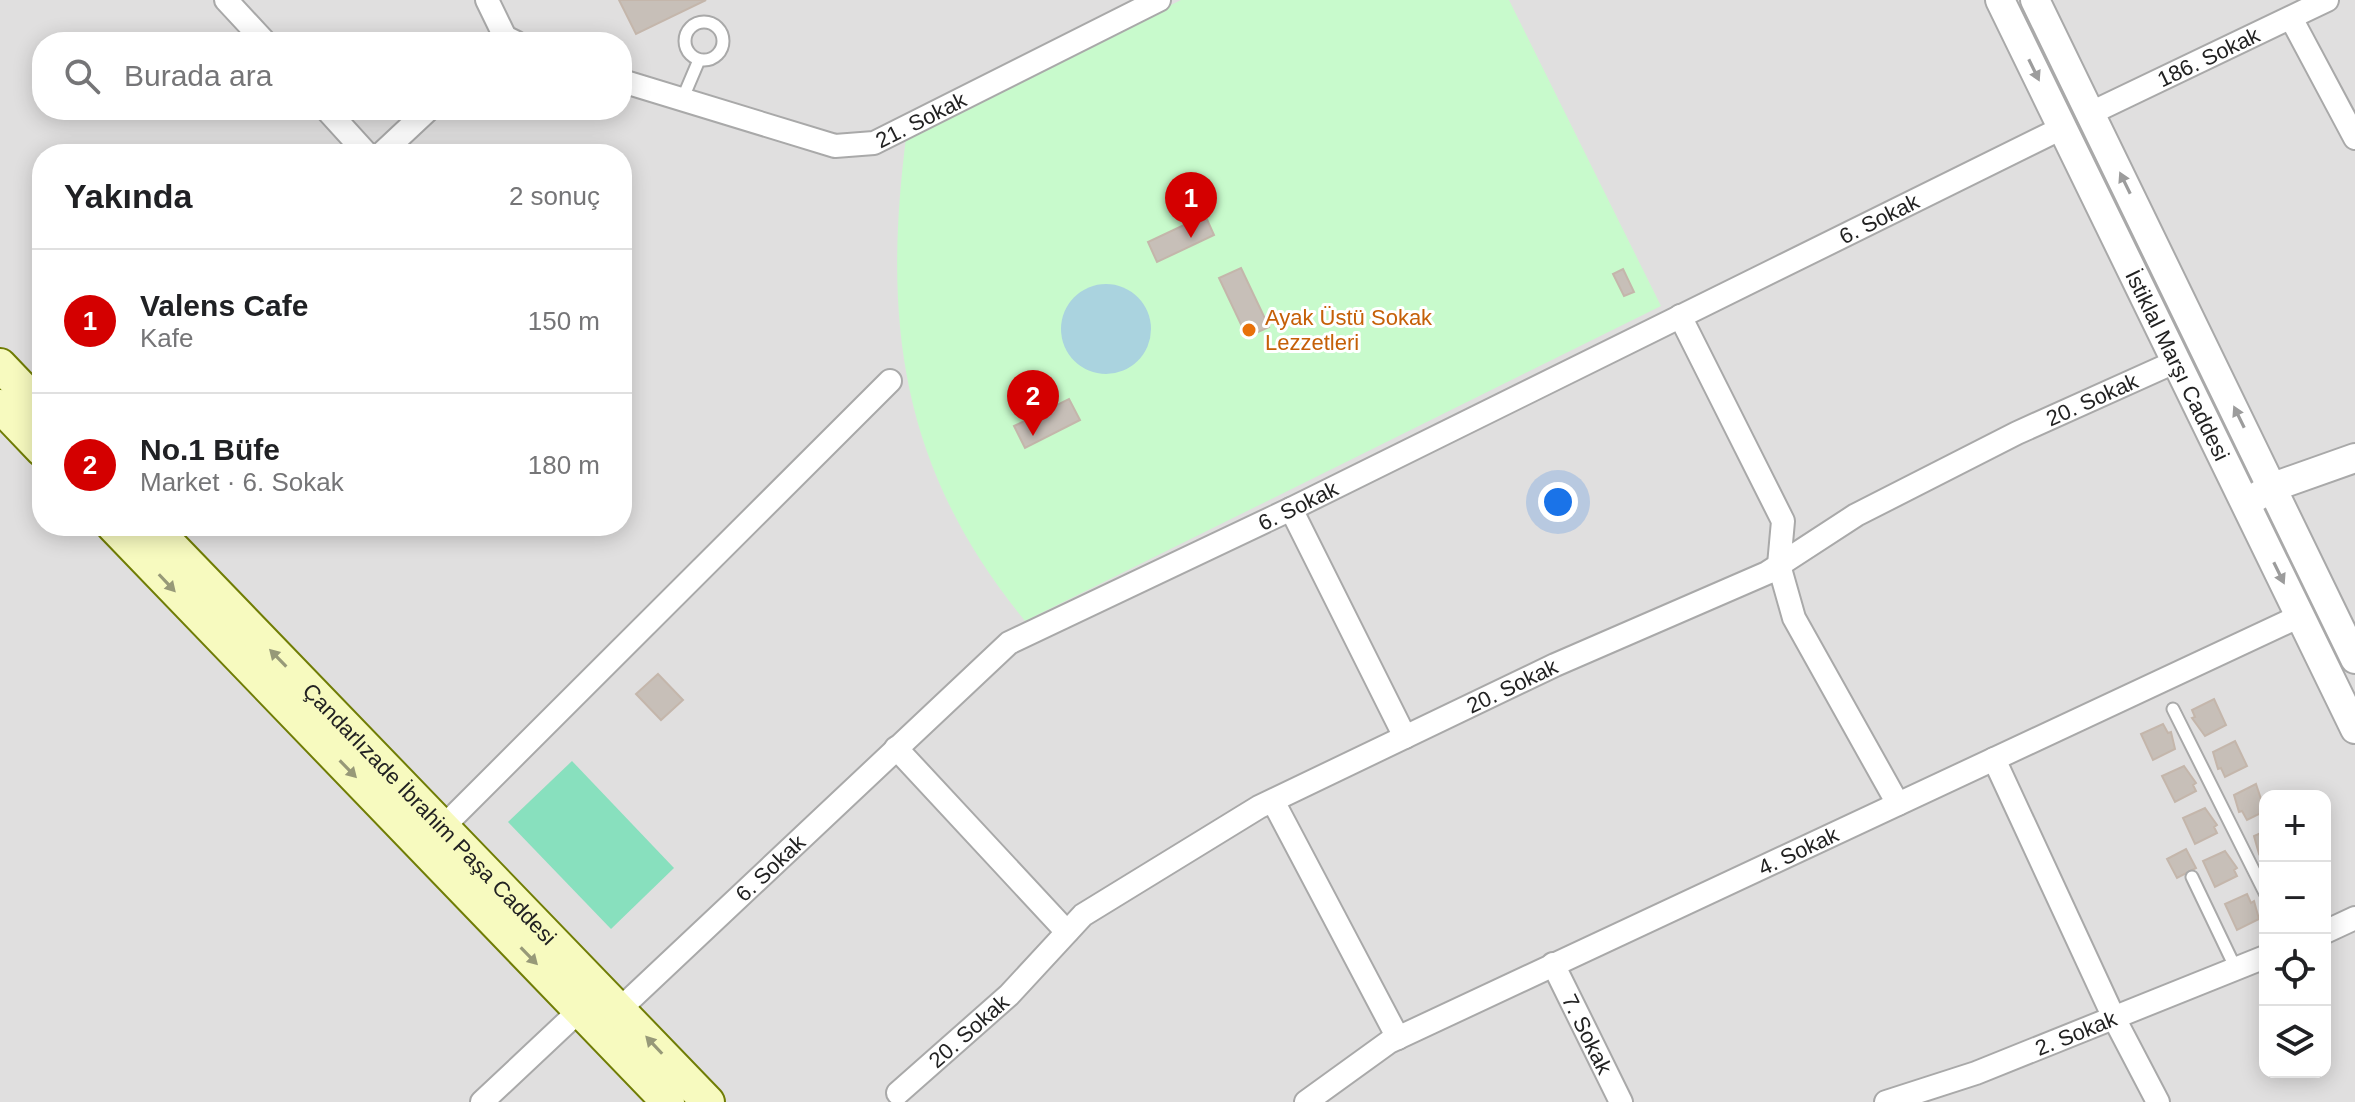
<!DOCTYPE html>
<html lang="tr">
<meta charset="utf-8">
<style>
:root{--surface:#fff;--page:#f6f6f6;--text:#202124;--muted:#757577;--line:#e0e0e0;--accent:#d40000}
body{margin:0;font-family:Helvetica,sans-serif;background:var(--page);color:var(--text)}
.controls{position:absolute;right:24px;bottom:24px;display:grid;overflow:hidden;border-radius:16px;box-shadow:0 4px 20px #0003}
.controls button{width:72px;height:72px;display:grid;place-items:center;padding:0;border:0;border-bottom:2px solid var(--line);background:var(--surface);color:var(--text);font:40px sans-serif}
.you{position:absolute;left:1558px;top:502px;width:28px;height:28px;margin:-20px;border:6px solid #fff;border-radius:50%;background:#1a73e8;box-shadow:0 0 0 12px #1a73e833}
.badge{display:grid;place-items:center;width:52px;height:52px;border-radius:50%;background:var(--accent);color:#fff;font-size:26px;font-weight:700}
.pin{position:absolute;translate:-50% -66px;filter:drop-shadow(0 2px 4px #0008)}
.pin::after{content:'';position:absolute;top:42px;width:28px;height:24px;background:inherit;clip-path:polygon(0 0,100% 0,50% 100%)}
.list{margin:0;padding:0;list-style:none}
h2{display:flex;justify-content:space-between;align-items:center;height:104px;margin:0;padding:0 32px;font-size:34px}
h2 small{font-size:26px;font-weight:400;color:var(--muted)}
.list li{display:grid;grid-template-columns:52px 1fr auto;gap:24px;align-items:center;box-sizing:border-box;height:144px;padding:0 32px;border-top:2px solid var(--line)}
.list b{display:block;font-size:30px;white-space:nowrap}
.list p{margin:0;font-size:26px;white-space:nowrap;color:var(--muted)}
.list em{font-size:26px;font-style:normal;color:var(--muted)}
.icon{flex:none;width:44px;height:44px;fill:none;stroke:currentColor;stroke-width:2;stroke-linecap:round;stroke-linejoin:round}
.map{position:relative;flex:none;width:2355px;height:1102px;overflow:hidden}
.search{position:absolute;background:var(--surface);box-shadow:0 4px 20px #0003;left:32px;top:32px;width:600px;height:88px;display:flex;align-items:center;gap:20px;box-sizing:border-box;padding:0 28px;border-radius:32px;color:var(--muted);font-size:30px}
.panel{position:absolute;background:var(--surface);box-shadow:0 4px 20px #0003;left:32px;top:144px;width:600px;height:392px;border-radius:32px}
.map>svg:first-child{display:block}
.residential{fill:#e0dfdf;fill-rule:evenodd}
.park{fill:#c8facc}
.pitch{fill:#88e0be}
.water{fill:#aad3df}
.building{fill:#c7bfb8;stroke:#c4b6ab;stroke-width:2}
.lines{fill:none;stroke-linecap:round;stroke-linejoin:round}
.service-casing{stroke:#a9a9a9;stroke-width:15}
.minor-casing{stroke:#a9a9a9;stroke-width:26}
.tertiary-casing{stroke:#a9a9a9;stroke-width:32}
.secondary-casing{stroke:#707d05;stroke-width:36}
.service{stroke:#fff;stroke-width:11}
.minor{stroke:#fff;stroke-width:22}
.tertiary{stroke:#fff;stroke-width:28}
.secondary{stroke:#f7fabf;stroke-width:32}
.oneway{fill:#9c9c9c}
.oneway2{fill:#979978}
.food-dot{fill:#e8710a;stroke:#fff;stroke-width:3}
.labels{text-anchor:middle;dominant-baseline:central;stroke-width:6;stroke-linejoin:round;paint-order:stroke}
.street-label{font-size:22px;fill:#222;stroke:#fff}
.food-label{font-size:22px;fill:#c56008;stroke:#fff;text-anchor:start}
</style>
<div class="map">
<svg width="2355" height="1102" viewBox="0 0 2355 1102">
<rect width="100%" height="100%" fill="#f2efe9"/>
<path class="residential" d="M 0,0 L 2355,0 L 2355,1102 L 0,1102 ZM 42,42 L 622,42 L 622,110 L 42,110 ZM 42,154 L 622,154 L 622,526 L 42,526 ZM 2265,796 L 2325,796 L 2325,1072 L 2265,1072 Z"/>
<path class="park" d="M 1181,0 L 1509,0 L 1661,306 L 1025,621 C 902,471 882,325 906,138 Z"/>
<path class="pitch" d="M 572,761 L 674,868 L 611,929 L 508,822 Z"/>
<path class="water" d="M1061 329a45 45 0 1 1 90 0a45 45 0 1 1-90 0Z"/>
<path class="building" d="M 619,0 L 706,0 L 636,34 Z
M 1205,215 L 1214,235 L 1157,262 L 1148,242 Z
M 1241,268 L 1269,327 L 1247,337 L 1219,278 Z
M 1623,269 L 1634,292 L 1624,296 L 1613,274 Z
M 1069,399 L 1080,420 L 1025,448 L 1014,426 Z
M 658,674 L 683,700 L 661,720 L 636,694 Z
M 2214,699 L 2226,725 L 2205,736 L 2192,718 L 2195,717 L 2192,710 Z
M 2163,724 L 2168,733 L 2171,732 L 2175,749 L 2153,760 L 2141,734 Z
M 2235,741 L 2247,766 L 2225,777 L 2221,768 L 2218,769 L 2213,752 Z
M 2184,766 L 2196,783 L 2193,785 L 2196,791 L 2175,802 L 2162,776 Z
M 2256,784 L 2265,811 L 2247,820 L 2242,811 L 2239,812 L 2234,795 Z
M 2205,808 L 2217,825 L 2214,827 L 2217,833 L 2195,844 L 2183,818 Z
M 2265,831 L 2265,858 L 2262,852 L 2259,854 L 2254,836 Z
M 2186,849 L 2196,868 L 2177,878 L 2167,859 Z
M 2225,851 L 2237,868 L 2234,870 L 2237,876 L 2215,887 L 2203,861 Z
M 2247,894 L 2251,903 L 2254,901 L 2259,919 L 2237,930 L 2225,904 Z"/>
<g class="lines">
<g class="service-casing">
<path id="service" d="M685 41a19 19 0 1 1 38 0a19 19 0 1 1-38 0Z
M 682,100 L 699,60
M 2173,709 L 2265,893
M 2192,877 L 2236,969"/>
</g>
<g class="minor-casing">
<g id="minor">
<path d="M 226,0 L 265,42"/>
<path d="M 487,0 L 505,37 L 515,42"/>
<path d="M 2291,18 L 2355,138"/>
<path id="s1" d="M 622,81 L 835,146 L 874,143 L 1159,0"/>
<path d="M 327,110 L 367,154"/>
<path id="s2" d="M 2091,113 L 2327,0"/>
<path d="M 381,154 L 428,110"/>
<path d="M 1680,316 L 1783,521 L 1779,565 L 1794,618 L 1898,804"/>
<path d="M 1291,509 L 1405,737"/>
<path d="M 896,748 L 1067,932"/>
<path d="M 1994,759 L 2114,1018 L 2158,1102"/>
<path d="M 1273,801 L 1398,1038"/>
<path d="M 443,827 L 890,381"/>
<path d="M 2325,932 L 2355,918"/>
<path id="s3" d="M 1553,964 L 1621,1102"/>
<path id="s4" d="M 620,1009 L 1009,643 L 1291,509 L 2062,128"/>
<path id="s5" d="M 898,1093 L 1009,995 L 1083,915 L 1259,807 L 1555,665 L 1767,573 L 1856,515 L 2017,433 L 2177,361"/>
<path d="M 482,1102 L 580,1010"/>
<path id="s6" d="M 1306,1102 L 1389,1042 L 2300,616"/>
<path id="s7" d="M 1886,1102 L 1976,1073 L 2265,957"/>
</g>
</g>
<g class="tertiary-casing">
<g id="tertiary">
<path id="s8" d="M 2000,0 L 2355,729"/>
<path d="M 2035,0 L 2355,659"/>
<path d="M 2256,497 L 2273,487 L 2355,458"/>
</g>
</g>
<g class="secondary-casing">
<g id="secondary">
<path d="M 0,365 L 42,409"/>
<path d="M 0,406 L 42,450"/>
<path d="M 113,526 L 668,1102"/>
<path id="s9" d="M 152,526 L 708,1102"/>
</g>
</g>
<use href="#service" class="service"/>
<use href="#minor" class="minor"/>
<use href="#tertiary" class="tertiary"/>
<use href="#secondary" class="secondary"/>
</g>
<defs><path id="oneway-solid" d="M-6-.8H1V-3.2L6.5 0L1 3.2V.8H-6Z" transform="scale(2)"/></defs>
<g class="oneway">
<use href="#oneway-solid" transform="translate(2034 70) rotate(64)"/>
<use href="#oneway-solid" transform="translate(2125 183) rotate(-116)"/>
<use href="#oneway-solid" transform="translate(2239 417) rotate(-116)"/>
<use href="#oneway-solid" transform="translate(2279 573) rotate(64)"/>
</g>
<g class="oneway2">
<use href="#oneway-solid" transform="translate(167 583) rotate(47)"/>
<use href="#oneway-solid" transform="translate(278 658) rotate(-134)"/>
<use href="#oneway-solid" transform="translate(348 769) rotate(46)"/>
<use href="#oneway-solid" transform="translate(529 956) rotate(46)"/>
<use href="#oneway-solid" transform="translate(654 1045) rotate(-133)"/>
</g>
<circle class="food-dot" cx="1249" cy="330" r="8"/>
<g class="labels">
<g class="street-label">
<text stroke="none"><textPath href="#s2" startOffset="130">186. Sokak</textPath></text>
<text stroke="none"><textPath href="#s1" startOffset="314">21. Sokak</textPath></text>
<text stroke="none"><textPath href="#s4" startOffset="1502">6. Sokak</textPath></text>
<text stroke="none"><textPath href="#s8" startOffset="406">İstiklal Marşı Caddesi</textPath></text>
<text stroke="none"><textPath href="#s5" startOffset="1392">20. Sokak</textPath></text>
<text stroke="none"><textPath href="#s4" startOffset="854">6. Sokak</textPath></text>
<text stroke="none"><textPath href="#s5" startOffset="744">20. Sokak</textPath></text>
<text stroke="none"><textPath href="#s9" startOffset="400">Çandarlızade İbrahim Paşa Caddesi</textPath></text>
<text stroke="none"><textPath href="#s6" startOffset="554">4. Sokak</textPath></text>
<text stroke="none"><textPath href="#s4" startOffset="206">6. Sokak</textPath></text>
<text stroke="none"><textPath href="#s5" startOffset="94">20. Sokak</textPath></text>
<text stroke="none"><textPath href="#s3" startOffset="78">7. Sokak</textPath></text>
<text stroke="none"><textPath href="#s7" startOffset="202">2. Sokak</textPath></text>
</g>
<g class="food-label">
<text x="1265" y="317">Ayak Üstü Sokak<tspan x="1265" dy="25">Lezzetleri</tspan></text>
</g>
</g>
</svg>
<div class="controls">
<button>+</button>
<button>−</button>
<button><svg class="icon" aria-label="locate" viewBox="0 0 24 24"><circle cx="12" cy="12" r="6"/><path d="M12 2v4M12 18v4M2 12h4M18 12h4"/></svg></button>
<button><svg class="icon" aria-label="layers" viewBox="0 0 24 24"><path d="M12 4l9 5-9 5-9-5zM3 14l9 5 9-5"/></svg></button>
</div>
<div class="you"></div>
<div class="pin badge" style="left:1191px;top:238px">1</div>
<div class="pin badge" style="left:1033px;top:436px">2</div>
<div class="search"><svg class="icon" aria-label="search" viewBox="0 0 24 24"><circle cx="10" cy="10" r="6"/><path d="M15 15l6 6"/></svg>Burada ara</div>
<section class="panel">
<h2>Yakında<small>2 sonuç</small></h2>
<ul class="list">
<li><span class="badge">1</span><div><b>Valens Cafe</b><p>Kafe</p></div><em>150 m</em></li>
<li><span class="badge">2</span><div><b>No.1 Büfe</b><p>Market · 6. Sokak</p></div><em>180 m</em></li>
</ul>
</section>
</div>
